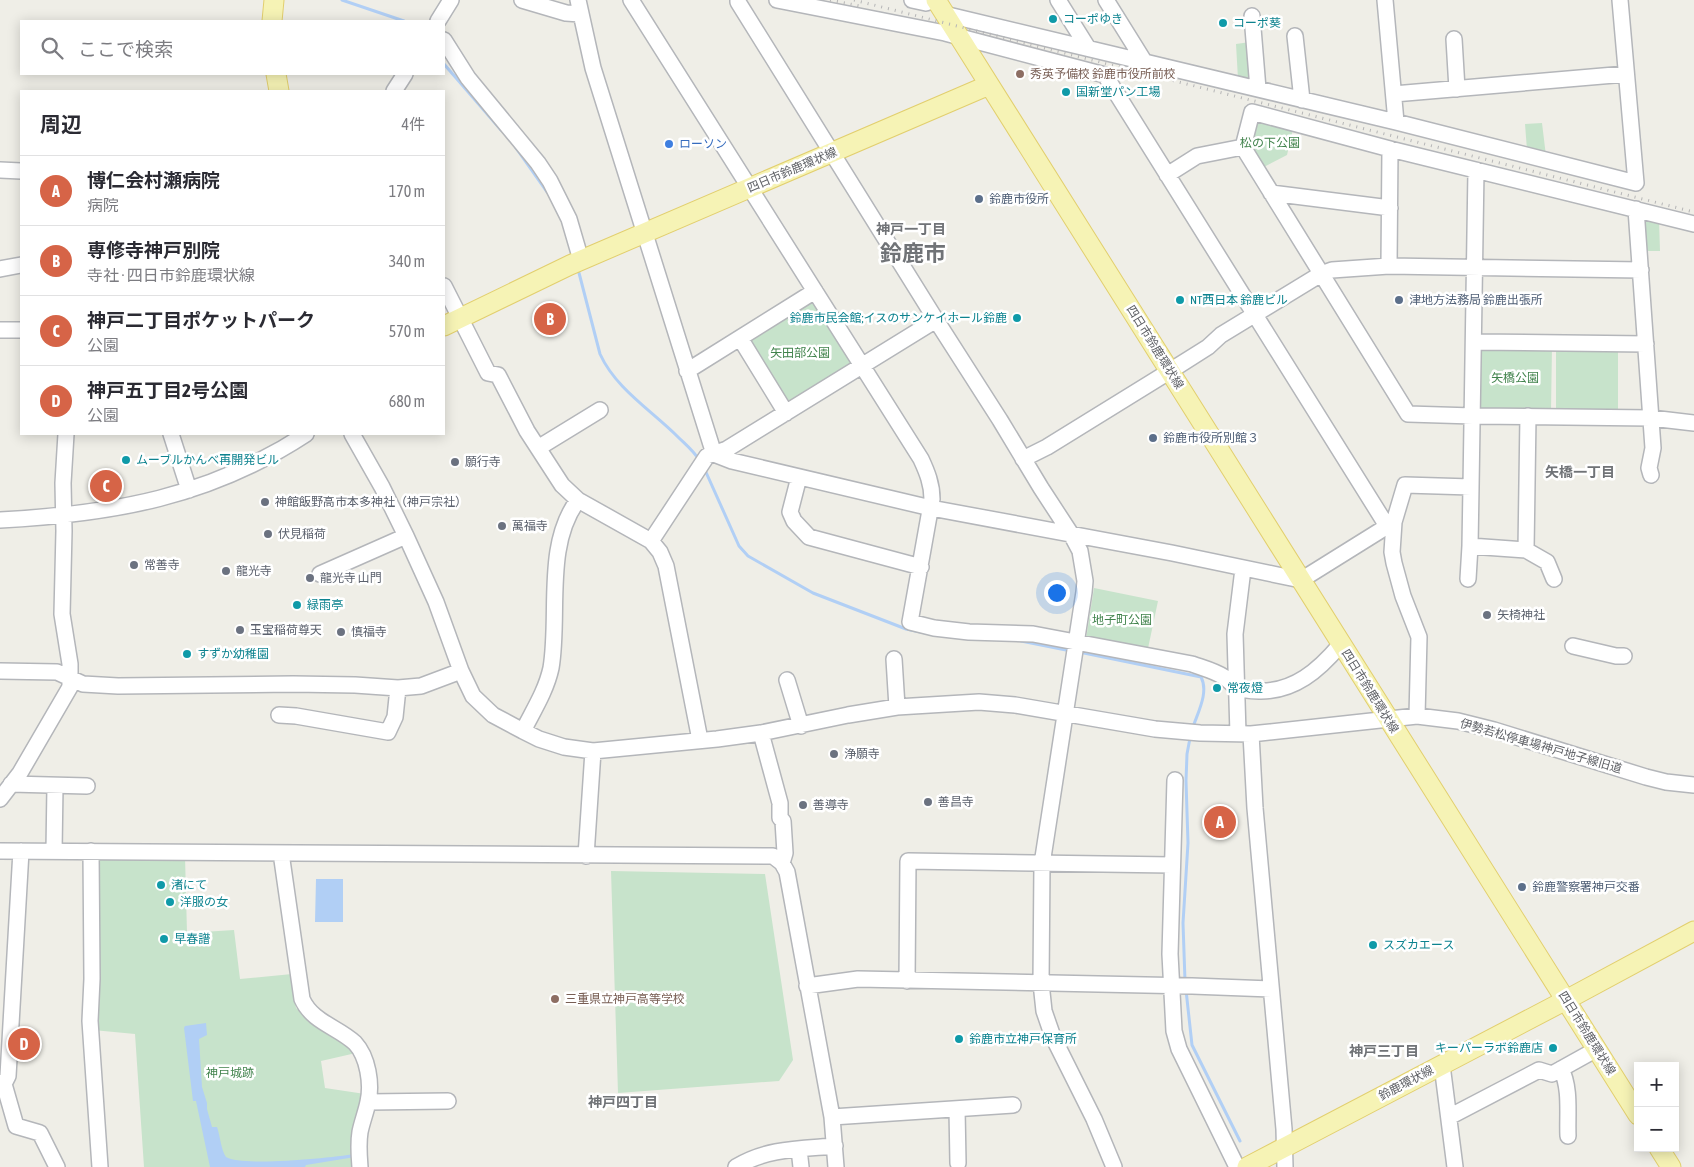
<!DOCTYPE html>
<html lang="ja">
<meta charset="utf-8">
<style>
:root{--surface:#fff;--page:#f7f7f7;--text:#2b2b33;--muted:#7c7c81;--line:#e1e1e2;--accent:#d66447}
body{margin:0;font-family:"Asap Condensed","Noto Sans JP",sans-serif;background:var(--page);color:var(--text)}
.controls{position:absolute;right:15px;bottom:15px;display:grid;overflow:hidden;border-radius:0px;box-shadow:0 2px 12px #0003}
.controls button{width:45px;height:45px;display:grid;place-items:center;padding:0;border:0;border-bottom:1px solid var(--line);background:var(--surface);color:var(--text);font:25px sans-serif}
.you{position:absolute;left:1056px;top:592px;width:18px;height:18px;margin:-12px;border:4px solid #fff;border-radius:50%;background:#1a73e8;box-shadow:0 0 0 8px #1a73e833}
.badge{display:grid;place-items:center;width:32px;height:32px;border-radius:50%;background:var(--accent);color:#fff;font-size:16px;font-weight:700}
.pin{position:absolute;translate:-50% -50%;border:2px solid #fff;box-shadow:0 1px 5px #0006}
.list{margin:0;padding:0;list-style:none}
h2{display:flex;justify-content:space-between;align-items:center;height:65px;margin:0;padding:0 20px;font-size:21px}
h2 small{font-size:16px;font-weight:400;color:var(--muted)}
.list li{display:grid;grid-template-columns:32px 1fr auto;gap:15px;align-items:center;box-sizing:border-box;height:70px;padding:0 20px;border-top:1px solid var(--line)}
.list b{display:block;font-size:19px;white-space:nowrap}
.list p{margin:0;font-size:16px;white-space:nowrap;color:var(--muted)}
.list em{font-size:16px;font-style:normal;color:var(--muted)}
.icon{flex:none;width:28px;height:28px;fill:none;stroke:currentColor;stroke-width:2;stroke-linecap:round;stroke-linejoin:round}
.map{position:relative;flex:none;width:1694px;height:1167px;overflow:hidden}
.search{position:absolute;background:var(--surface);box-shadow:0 2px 12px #0003;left:20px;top:20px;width:425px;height:55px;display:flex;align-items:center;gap:12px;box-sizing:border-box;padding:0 18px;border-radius:0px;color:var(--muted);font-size:19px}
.panel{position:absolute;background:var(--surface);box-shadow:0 2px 12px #0003;left:20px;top:90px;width:425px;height:345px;border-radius:0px}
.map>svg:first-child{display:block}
.green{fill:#c7e3cb}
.water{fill:#b1cff5}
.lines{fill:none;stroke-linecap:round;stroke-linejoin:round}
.stream{stroke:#b1cff5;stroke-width:3}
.minor-casing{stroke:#b4b6ba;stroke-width:18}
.major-casing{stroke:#e2cf6e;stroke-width:21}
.minor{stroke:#fff;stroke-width:15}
.major{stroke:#f6f3b5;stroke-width:19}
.rail{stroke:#b5b5b6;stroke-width:3;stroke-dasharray:1 6;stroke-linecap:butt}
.culture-dot{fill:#0f9aa8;stroke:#fff;stroke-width:2}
.education-dot{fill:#8d6e63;stroke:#fff;stroke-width:2}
.shop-dot{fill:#3f7fe0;stroke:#fff;stroke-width:2}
.service-dot{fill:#5c6f8a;stroke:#fff;stroke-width:2}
.worship-dot{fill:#6b7280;stroke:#fff;stroke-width:2}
.labels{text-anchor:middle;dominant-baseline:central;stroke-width:5;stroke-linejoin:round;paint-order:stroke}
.culture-label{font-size:12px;fill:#0d838f;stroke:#fff;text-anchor:start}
.education-label{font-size:12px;fill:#785e54;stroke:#fff;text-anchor:start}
.park-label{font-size:12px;fill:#41834c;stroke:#fff}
.shop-label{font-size:12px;fill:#366cbe;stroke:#fff;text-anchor:start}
.street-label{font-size:12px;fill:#5f6166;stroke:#fff}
.service-label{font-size:12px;fill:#4e5e75;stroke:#fff;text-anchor:start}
.worship-label{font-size:12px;fill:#5b616d;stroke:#fff;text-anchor:start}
.neighbourhood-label{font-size:14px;font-weight:bold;fill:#707377;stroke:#fff}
.town-label{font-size:22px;font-weight:bold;fill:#707377;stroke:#fff}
</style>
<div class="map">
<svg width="1694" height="1167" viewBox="0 0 1694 1167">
<rect width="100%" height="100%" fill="#efeee7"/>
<path class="green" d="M 1250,42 L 1255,83 L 1238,79 L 1236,44 Z
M 1260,121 L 1293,129 L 1287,155 L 1262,168 C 1249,148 1249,147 1255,123 Z
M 1542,123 L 1546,156 L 1527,150 L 1525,124 Z
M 1643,219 L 1659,219 L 1660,251 L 1644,251 Z
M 811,300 L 816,301 L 854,362 L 852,367 L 790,405 L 784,404 L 749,339 Z
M 1483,346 L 1552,346 L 1551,411 L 1481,410 L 1477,405 L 1478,350 Z
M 1556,348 L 1618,348 L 1618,414 L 1556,413 Z
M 1094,588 L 1158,601 L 1147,653 L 1086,639 Z
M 99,855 L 185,856 L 187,933 L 234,930 L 240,979 L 292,974 L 296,1008 L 316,1024 L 348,1044 L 356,1053 L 321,1061 L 325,1088 L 365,1094 L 356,1167 L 144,1167 L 135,1034 L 93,1030 L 94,862 Z
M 611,871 L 765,874 L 793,1060 L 779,1081 L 618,1093 Z
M 15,1033 L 34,1034 L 34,1054 L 14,1053 Z"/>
<path class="water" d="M 316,879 L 343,879 L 343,922 L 315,922 Z
M 206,1023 L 207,1035 L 199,1039 L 202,1087 L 207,1103 L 207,1109 L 212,1127 L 217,1127 C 220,1135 221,1150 226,1157 C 243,1167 329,1158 355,1154 L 355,1157 L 306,1165 L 305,1167 L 210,1167 L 196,1101 L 193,1101 L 184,1028 L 185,1026 Z"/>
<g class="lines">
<path class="stream" d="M 342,0 L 404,21
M 444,64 L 501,130
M 516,148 L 547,192
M 578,269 L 600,354 C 616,389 651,410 678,437 C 685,444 694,451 699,460
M 705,470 L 739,546 L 748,556 L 813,593 L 906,629 L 935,635
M 1021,641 L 1071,651
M 1079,652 L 1201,677 C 1209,692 1198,712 1193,727
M 1185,981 L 1183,923 L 1188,843 L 1186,781 L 1187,754 L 1190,738
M 1186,990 L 1192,1045 L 1240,1141"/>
<g class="minor-casing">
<path id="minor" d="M 522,0 L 566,13 L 580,14
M 578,0 L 593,68 L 714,454 L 732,461 L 931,508 L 1172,553 L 1301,580 L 1394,522 L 1405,485 L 1471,487 L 1476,170
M 631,0 L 921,459 C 927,472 932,484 932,499 L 910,622 L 934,628 L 969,632 L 1033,634 L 1192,664 C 1203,668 1215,671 1224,677 C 1229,680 1232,685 1237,687 C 1244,691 1252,691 1259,691 C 1294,692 1319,670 1340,645
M 738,0 L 738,2 L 936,320 L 1000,420 L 1041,488 L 1071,534 L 1080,551 L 1085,581 L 1084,592 L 1042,864 L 1041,983 L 1044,1011 L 1053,1037 L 1094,1119 L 1114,1167
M 777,0 L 945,33 L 1105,75 L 1387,526
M 912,0 L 926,3 L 935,0
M 1058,0 L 1088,48
M 1106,0 L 1144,61
M 1385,0 L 1396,122
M 944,14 L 1396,122 L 1636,183 L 1620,0
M 1252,16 L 1258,89
M 438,21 L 451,0
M 1295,36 L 1302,100
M 1454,39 L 1457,89
M 444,40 L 468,78 L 538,163 L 550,181 L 569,219 L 581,260
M 394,91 L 405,74
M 1394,94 L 1626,74
M 0,170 L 21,171
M 1167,175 L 1197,156 L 1243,147
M 1271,193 L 1390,208
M 1636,209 L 1653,448 L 1649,468 L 1651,475
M 1694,224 L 1390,149 L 1252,112 L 1243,147 L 1408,414 L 1473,416 L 1651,418 L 1694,423
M 1389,266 L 1390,149
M 0,269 L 21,265
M 444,286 L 488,373 L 498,375 L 527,431 L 562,485 L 578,500 L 651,541 L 660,552 L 666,566 L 700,740
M 0,330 L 21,330
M 740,338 L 786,413
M 1474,342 L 1646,344
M 687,371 L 815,291
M 171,434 L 189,490
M 352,434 L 382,487 L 406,536 L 436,602 L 461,671 L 473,696 L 493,715 L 523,731 L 539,739 L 564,747 L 593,751 L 717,739 L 761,733 L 848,715 L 897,707 L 979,702 L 1015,705 L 1155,729 L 1200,733 L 1251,734 L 1417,716 L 1458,721 L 1494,730 L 1646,777 L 1666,782 L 1694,785
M 538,448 L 600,410
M 1023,459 L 1047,447 L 1170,371 L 1208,347 L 1221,335 L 1321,274 L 1332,270 L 1389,266 L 1641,270
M 799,477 L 790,512 L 794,521 L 809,537 L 921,567
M 1471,487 L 1470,546 L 1526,550 L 1528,416
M 0,520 C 113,514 210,497 306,434
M 1394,522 L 1392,552 L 1394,563 L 1403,596 L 1419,637 L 1417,716
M 651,541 L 707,456 L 727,449 L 936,320
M 1526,550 L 1547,562 L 1554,579
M 320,574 L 406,536
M 1468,579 L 1470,546
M 1573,646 L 1616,656 L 1624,656
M 894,659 L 897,707
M 0,671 L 57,672 L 83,684 L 118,686 L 293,684 L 355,685 L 398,688 L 421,686 L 461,671
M 787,680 L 801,726
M 279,715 L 296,716 L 388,732 L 395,717 L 398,688
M 523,731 C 533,711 546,691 551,668 C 560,615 544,545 578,500
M 761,733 L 780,803 L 780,818 L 783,821 L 785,853 L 782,863
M 1238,734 L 1235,634 L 1243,569
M 1251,734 L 1255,808 L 1284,1129 L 1285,1167
M 1175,780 L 1170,954 L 1174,1031 L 1179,1049 L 1237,1167
M 11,784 L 87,786
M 0,799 L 20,773 L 70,687 L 70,664 L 62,614 L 64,531 L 63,483 L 66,434
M 0,851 L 773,856 L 782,863 L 787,872 L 832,1117 L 836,1167
M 54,851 L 55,786
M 91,851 L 92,979 L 90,1021 L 100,1167
M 281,853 L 302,999 C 312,1022 338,1027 355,1043 C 368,1057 372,1084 368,1102 C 366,1112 362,1122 360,1132 C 358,1144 359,1155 360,1167
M 586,856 L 593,751
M 907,981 L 908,861 L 1172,865
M 807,986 L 858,979 L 1192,986 L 1271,989
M 1442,1065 L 1455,1167
M 1561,1069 C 1571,1088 1567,1115 1568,1136
M 0,1084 L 4,1084 L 16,1126 L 40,1133 L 57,1167
M 4,1084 L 8,1076 L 21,851
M 369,1102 L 448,1101
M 957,1109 L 958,1163
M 832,1117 L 1013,1105
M 1449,1117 L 1539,1070 L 1552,1074 L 1597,1049
M 799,1149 L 801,1167
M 736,1167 C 767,1148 800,1149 835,1146"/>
</g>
<g class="major-casing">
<path id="major" d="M 936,0 L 1638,1115
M 272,21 L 274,0
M 276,74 L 279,91
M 444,326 L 570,265 L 989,85
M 1659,1148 L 1671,1167
M 1247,1167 L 1566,1000 L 1694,931"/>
</g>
<use href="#minor" class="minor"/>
<use href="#major" class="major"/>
<path class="rail" d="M 830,0 L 860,6
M 854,0 L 1694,212"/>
</g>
<g class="culture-dot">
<circle cx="1053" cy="19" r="5"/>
<circle cx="1223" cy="23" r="5"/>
<circle cx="1066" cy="92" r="5"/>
<circle cx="1180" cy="300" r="5"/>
<circle cx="1017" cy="318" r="5"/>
<circle cx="126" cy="460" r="5"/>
<circle cx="297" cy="605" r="5"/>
<circle cx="187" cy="654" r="5"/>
<circle cx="1217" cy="688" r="5"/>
<circle cx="161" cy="885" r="5"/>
<circle cx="170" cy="902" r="5"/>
<circle cx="164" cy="939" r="5"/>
<circle cx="1373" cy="945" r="5"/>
<circle cx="959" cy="1039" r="5"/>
<circle cx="1553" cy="1048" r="5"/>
</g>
<g class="education-dot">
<circle cx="1020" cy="74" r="5"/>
<circle cx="555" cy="999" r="5"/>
</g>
<circle class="shop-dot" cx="669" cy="144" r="5"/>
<g class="service-dot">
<circle cx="979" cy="199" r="5"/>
<circle cx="1399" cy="300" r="5"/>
<circle cx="1153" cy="438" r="5"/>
<circle cx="1522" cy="887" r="5"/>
</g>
<g class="worship-dot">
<circle cx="455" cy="462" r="5"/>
<circle cx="265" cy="502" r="5"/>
<circle cx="502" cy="526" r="5"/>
<circle cx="268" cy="534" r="5"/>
<circle cx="134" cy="565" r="5"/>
<circle cx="226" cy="571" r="5"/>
<circle cx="310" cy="578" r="5"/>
<circle cx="1487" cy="615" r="5"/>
<circle cx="240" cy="630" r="5"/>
<circle cx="341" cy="632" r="5"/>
<circle cx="834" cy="754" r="5"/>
<circle cx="928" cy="802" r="5"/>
<circle cx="803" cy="805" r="5"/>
</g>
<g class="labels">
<g class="culture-label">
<text x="1063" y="19">コーポゆき</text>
<text x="1233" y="23">コーポ葵</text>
<text x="1076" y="92">国新堂パン工場</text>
<text x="1190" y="300">NT西日本 鈴鹿ビル</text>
<text x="1007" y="318" text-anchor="end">鈴鹿市民会館;イスのサンケイホール鈴鹿</text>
<text x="136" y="460">ムーブルかんべ再開発ビル</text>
<text x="307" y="605">緑雨亭</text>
<text x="197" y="654">すずか幼稚園</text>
<text x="1227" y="688">常夜燈</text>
<text x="171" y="885">渚にて</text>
<text x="180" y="902">洋服の女</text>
<text x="174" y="939">早春譜</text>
<text x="1383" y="945">スズカエース</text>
<text x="969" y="1039">鈴鹿市立神戸保育所</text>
<text x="1543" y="1048" text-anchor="end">キーパーラボ鈴鹿店</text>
</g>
<g class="education-label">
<text x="1030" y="74">秀英予備校 鈴鹿市役所前校</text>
<text x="565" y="999">三重県立神戸高等学校</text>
</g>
<g class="park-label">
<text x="1270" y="143">松の下公園</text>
<text x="800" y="353">矢田部公園</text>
<text x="1515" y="378">矢橋公園</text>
<text x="1122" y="620">地子町公園</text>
<text x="230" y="1073">神戸城跡</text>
</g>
<g class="shop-label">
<text x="679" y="144">ローソン</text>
</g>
<g class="street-label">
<text transform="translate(792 170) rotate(-23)">四日市鈴鹿環状線</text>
<text transform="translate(1155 347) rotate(58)">四日市鈴鹿環状線</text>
<text transform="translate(1370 691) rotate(58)">四日市鈴鹿環状線</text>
<text transform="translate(1541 746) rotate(16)">伊勢若松停車場神戸地子線旧道</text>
<text transform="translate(1587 1033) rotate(58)">四日市鈴鹿環状線</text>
<text transform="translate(1406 1083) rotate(-28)">鈴鹿環状線</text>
</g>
<g class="service-label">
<text x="989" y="199">鈴鹿市役所</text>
<text x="1409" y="300">津地方法務局 鈴鹿出張所</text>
<text x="1163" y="438">鈴鹿市役所別館３</text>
<text x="1532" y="887">鈴鹿警察署神戸交番</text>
</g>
<g class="worship-label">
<text x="465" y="462">願行寺</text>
<text x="275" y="502">神館飯野高市本多神社（神戸宗社）</text>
<text x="512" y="526">萬福寺</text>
<text x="278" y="534">伏見稲荷</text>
<text x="144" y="565">常善寺</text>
<text x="236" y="571">龍光寺</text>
<text x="320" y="578">龍光寺 山門</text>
<text x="1497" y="615">矢椅神社</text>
<text x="250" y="630">玉宝稲荷尊天</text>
<text x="351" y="632">慎福寺</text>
<text x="844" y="754">浄願寺</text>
<text x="938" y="802">善昌寺</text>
<text x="813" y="805">善導寺</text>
</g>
<g class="neighbourhood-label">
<text x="911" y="229">神戸一丁目</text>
<text x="1580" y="472">矢橋一丁目</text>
<text x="1384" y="1051">神戸三丁目</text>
<text x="623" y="1102">神戸四丁目</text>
</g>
<g class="town-label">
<text x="913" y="253">鈴鹿市</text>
</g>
</g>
</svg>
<div class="controls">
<button>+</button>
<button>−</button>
</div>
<div class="you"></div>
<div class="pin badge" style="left:1220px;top:822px">A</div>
<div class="pin badge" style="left:550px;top:319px">B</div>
<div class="pin badge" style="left:106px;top:486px">C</div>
<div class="pin badge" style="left:24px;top:1044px">D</div>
<div class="search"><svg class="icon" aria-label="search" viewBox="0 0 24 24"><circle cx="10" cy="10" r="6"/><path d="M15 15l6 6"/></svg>ここで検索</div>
<section class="panel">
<h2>周辺<small>4件</small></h2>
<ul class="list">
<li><span class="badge">A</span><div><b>博仁会村瀬病院</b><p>病院</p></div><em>170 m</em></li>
<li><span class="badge">B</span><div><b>専修寺神戸別院</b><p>寺社 · 四日市鈴鹿環状線</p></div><em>340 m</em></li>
<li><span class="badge">C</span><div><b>神戸二丁目ポケットパーク</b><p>公園</p></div><em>570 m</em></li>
<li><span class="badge">D</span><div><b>神戸五丁目2号公園</b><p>公園</p></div><em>680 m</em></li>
</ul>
</section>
</div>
